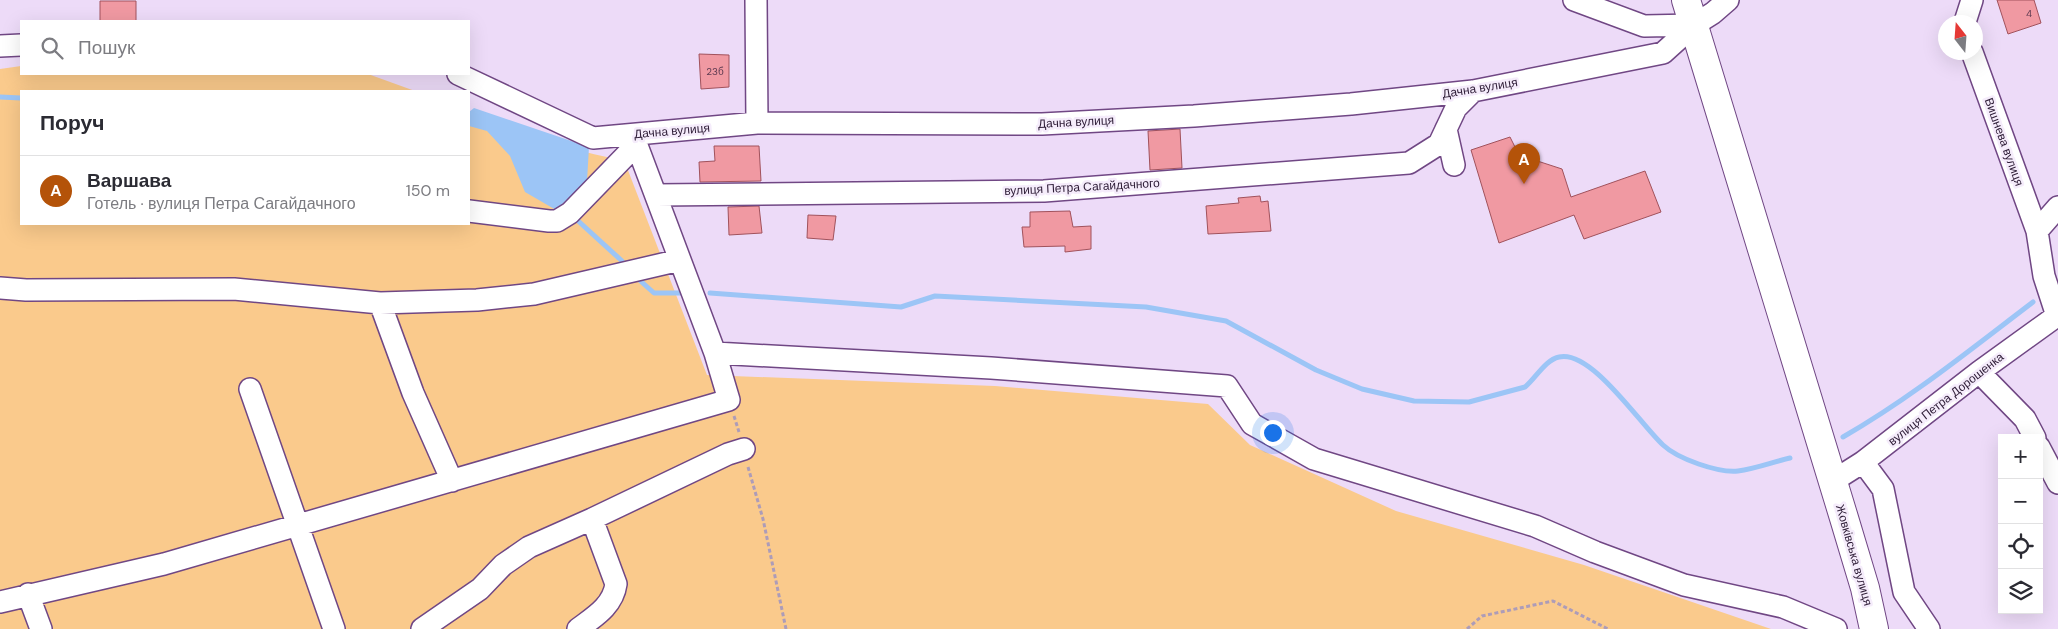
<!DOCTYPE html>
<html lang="uk">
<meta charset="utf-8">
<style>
:root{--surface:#fff;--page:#f2f2f3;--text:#2b2b33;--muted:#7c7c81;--line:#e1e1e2;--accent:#b45309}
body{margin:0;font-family:"DM Sans",sans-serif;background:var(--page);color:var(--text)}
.controls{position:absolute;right:15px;bottom:15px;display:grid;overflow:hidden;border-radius:0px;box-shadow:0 5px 20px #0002}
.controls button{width:45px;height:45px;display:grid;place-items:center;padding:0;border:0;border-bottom:1px solid var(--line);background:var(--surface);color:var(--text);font:25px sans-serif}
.compass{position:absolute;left:1938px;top:15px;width:45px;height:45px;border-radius:50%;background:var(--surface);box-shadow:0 5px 20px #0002;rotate:343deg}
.you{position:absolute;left:1272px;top:432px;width:18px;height:18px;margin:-12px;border:4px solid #fff;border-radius:50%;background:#1a73e8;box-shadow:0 0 0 8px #1a73e833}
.badge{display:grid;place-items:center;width:32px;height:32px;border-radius:50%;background:var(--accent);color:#fff;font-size:16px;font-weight:700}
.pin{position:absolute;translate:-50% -41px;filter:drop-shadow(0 1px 2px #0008)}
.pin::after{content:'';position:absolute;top:26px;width:18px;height:15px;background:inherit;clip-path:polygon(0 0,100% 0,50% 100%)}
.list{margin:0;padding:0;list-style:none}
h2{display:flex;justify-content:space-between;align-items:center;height:65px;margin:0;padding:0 20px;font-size:21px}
h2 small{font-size:16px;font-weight:400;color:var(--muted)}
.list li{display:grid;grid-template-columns:32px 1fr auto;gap:15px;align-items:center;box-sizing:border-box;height:70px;padding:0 20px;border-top:1px solid var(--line)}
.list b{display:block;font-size:19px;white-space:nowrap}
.list p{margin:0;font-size:16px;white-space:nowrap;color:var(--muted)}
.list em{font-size:16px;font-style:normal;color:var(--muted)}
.icon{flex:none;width:28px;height:28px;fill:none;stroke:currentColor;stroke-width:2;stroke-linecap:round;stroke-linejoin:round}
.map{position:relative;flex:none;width:2058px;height:629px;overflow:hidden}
.search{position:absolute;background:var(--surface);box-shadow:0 5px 20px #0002;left:20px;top:20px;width:450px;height:55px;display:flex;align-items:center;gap:12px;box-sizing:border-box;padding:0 18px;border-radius:0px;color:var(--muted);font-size:19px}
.panel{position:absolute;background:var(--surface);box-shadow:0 5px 20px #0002;left:20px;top:90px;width:450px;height:135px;border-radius:0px}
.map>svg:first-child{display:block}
.green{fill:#faca8c}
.water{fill:#9cc5f6}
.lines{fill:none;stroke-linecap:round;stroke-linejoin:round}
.stream{stroke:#9cc5f6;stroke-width:5}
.building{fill:#f099a2;stroke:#a1525c}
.minor-casing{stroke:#704784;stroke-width:24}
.highway-casing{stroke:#704784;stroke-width:30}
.path{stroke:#ad9cb8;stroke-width:3;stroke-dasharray:4 2.5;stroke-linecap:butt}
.minor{stroke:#fff;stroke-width:21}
.highway{stroke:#fff;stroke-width:28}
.labels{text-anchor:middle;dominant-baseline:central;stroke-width:5;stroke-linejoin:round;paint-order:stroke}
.number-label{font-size:10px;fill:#5e3b51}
.street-label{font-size:12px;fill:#2d1c36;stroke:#f5ecfb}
</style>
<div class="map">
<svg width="2058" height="629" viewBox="0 0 2058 629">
<rect width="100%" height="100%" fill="#eddbf8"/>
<path class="green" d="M 21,66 L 21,74 L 368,74 L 415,91 L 21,91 L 21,224 L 469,224 L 469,111 C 519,130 570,152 624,160 L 707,375 L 995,386 L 1208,404 L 1250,445 L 1396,511 L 1584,565 L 1771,629 L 0,629 L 0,69 Z"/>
<path class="water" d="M 474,108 L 589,147 L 587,181 L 556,210 L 525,192 L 510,156 L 487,131 L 469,126 L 469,112 Z"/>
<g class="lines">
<path class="stream" d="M 0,97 L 21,98
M 576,219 L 622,261
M 636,277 L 654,293 L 687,293
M 710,293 L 901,307 L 935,296 L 1146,307 L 1226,321 L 1316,370 L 1362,389 L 1414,401 L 1469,402 L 1525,387 C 1536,378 1545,360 1559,357 C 1591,349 1640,424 1663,445 C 1678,459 1718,473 1738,471 C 1755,469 1773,462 1790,458
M 1843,437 C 1911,398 1971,349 2033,302"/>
</g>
<path class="building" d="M 1997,0 L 2034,0 L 2041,23 L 2008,34 Z
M 100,1 L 136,1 L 136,21 L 100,21 Z
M 699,54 L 729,55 L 729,87 L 701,89 Z
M 1180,129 L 1182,168 L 1150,170 L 1148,131 Z
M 1510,137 L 1519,155 L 1562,169 L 1571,197 L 1645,171 L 1661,212 L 1584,239 L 1574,215 L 1499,243 L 1471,150 Z
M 714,146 L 759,146 L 761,181 L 700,182 L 699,162 L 715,161 Z
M 1260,196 L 1261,202 L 1268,201 L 1271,231 L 1208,234 L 1206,206 L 1239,203 L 1238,198 Z
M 759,206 L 762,233 L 729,235 L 728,207 Z
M 1070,211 L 1073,227 L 1091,226 L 1091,249 L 1065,252 L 1065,246 L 1024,247 L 1022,227 L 1030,227 L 1030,212 Z
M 808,215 L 836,216 L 833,240 L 807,238 Z"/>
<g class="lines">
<g class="minor-casing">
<path id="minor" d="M 756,0 L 757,123
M 1574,0 L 1644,26 L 1694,25
M 1965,22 L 1972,0
M 0,46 L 21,45
M 1972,52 L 2037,231 L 2044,276 L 2057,316
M 458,74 L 593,138 L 757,123 L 1042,124 L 1194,116 L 1351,104 L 1473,91 L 1663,53 L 1694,25 L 1713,13 L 1728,0
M 1446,129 L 1454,165
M 656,195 L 1044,191 L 1409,163 L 1439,144 L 1456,108 L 1473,91
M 469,211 L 549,221 L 557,221 L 570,213 L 637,144
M 2037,231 L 2058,207
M 0,288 L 26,290 L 234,289 L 380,303 L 477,300 L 534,294 L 680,260
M 380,303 L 413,393 L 452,481
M 715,353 L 991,368 L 1227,386 L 1252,424 L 1314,459 L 1535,526 L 1595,552 L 1684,585 L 1783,607 L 1836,629
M 1979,372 L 2025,419 L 2035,438
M 250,389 L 334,629
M 2039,447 L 2058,483
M 1863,462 L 1883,489 L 1904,592 L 1929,629
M 1833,481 L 1863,462 L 1979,372 L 2058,315
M 28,594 L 41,629
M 0,602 L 164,564 L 729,400 L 715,353 L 633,135
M 422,629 L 480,589 L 503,565 L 529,547 L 592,519 L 728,454 L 744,449
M 578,629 C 594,617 613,606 616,584 L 592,519"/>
</g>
<g class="highway-casing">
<path id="highway" d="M 1686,0 L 1844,518 L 1865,588 L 1874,629"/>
</g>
<path class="path" d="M 734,416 L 739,432
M 748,467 L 763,519 L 786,629
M 1467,629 L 1482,616 L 1553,601 L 1608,629"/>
<use href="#minor" class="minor"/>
<use href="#highway" class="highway"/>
</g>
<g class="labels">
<g class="number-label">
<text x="2029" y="13">4</text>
<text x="715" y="71">23б</text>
</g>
<g class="street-label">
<text transform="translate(1480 88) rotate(-9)">Дачна вулиця</text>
<text transform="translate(1076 122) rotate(-3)">Дачна вулиця</text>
<text transform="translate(672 131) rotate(-5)">Дачна вулиця</text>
<text transform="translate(2004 142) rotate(70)">Вишнева вулиця</text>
<text transform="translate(1082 187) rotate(-3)">вулиця Петра Сагайдачного</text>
<text transform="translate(1946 399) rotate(-38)">вулиця Петра Дорошенка</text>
<text transform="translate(1854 555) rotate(74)">Жовківська вулиця</text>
</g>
</g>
</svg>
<div class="controls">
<button>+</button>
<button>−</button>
<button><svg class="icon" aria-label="locate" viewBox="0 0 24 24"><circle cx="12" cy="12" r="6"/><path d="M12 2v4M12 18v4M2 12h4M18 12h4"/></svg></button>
<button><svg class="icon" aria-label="layers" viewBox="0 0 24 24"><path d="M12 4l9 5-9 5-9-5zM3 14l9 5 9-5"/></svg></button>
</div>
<svg class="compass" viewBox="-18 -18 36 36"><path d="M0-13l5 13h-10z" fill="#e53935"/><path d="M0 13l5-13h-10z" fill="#7c7c81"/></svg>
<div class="you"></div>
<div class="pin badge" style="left:1524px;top:184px">A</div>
<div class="search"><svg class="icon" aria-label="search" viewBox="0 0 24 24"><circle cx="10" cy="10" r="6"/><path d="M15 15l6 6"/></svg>Пошук</div>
<section class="panel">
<h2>Поруч<small></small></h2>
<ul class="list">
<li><span class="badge">A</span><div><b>Варшава</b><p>Готель · вулиця Петра Сагайдачного</p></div><em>150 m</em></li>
</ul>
</section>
</div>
